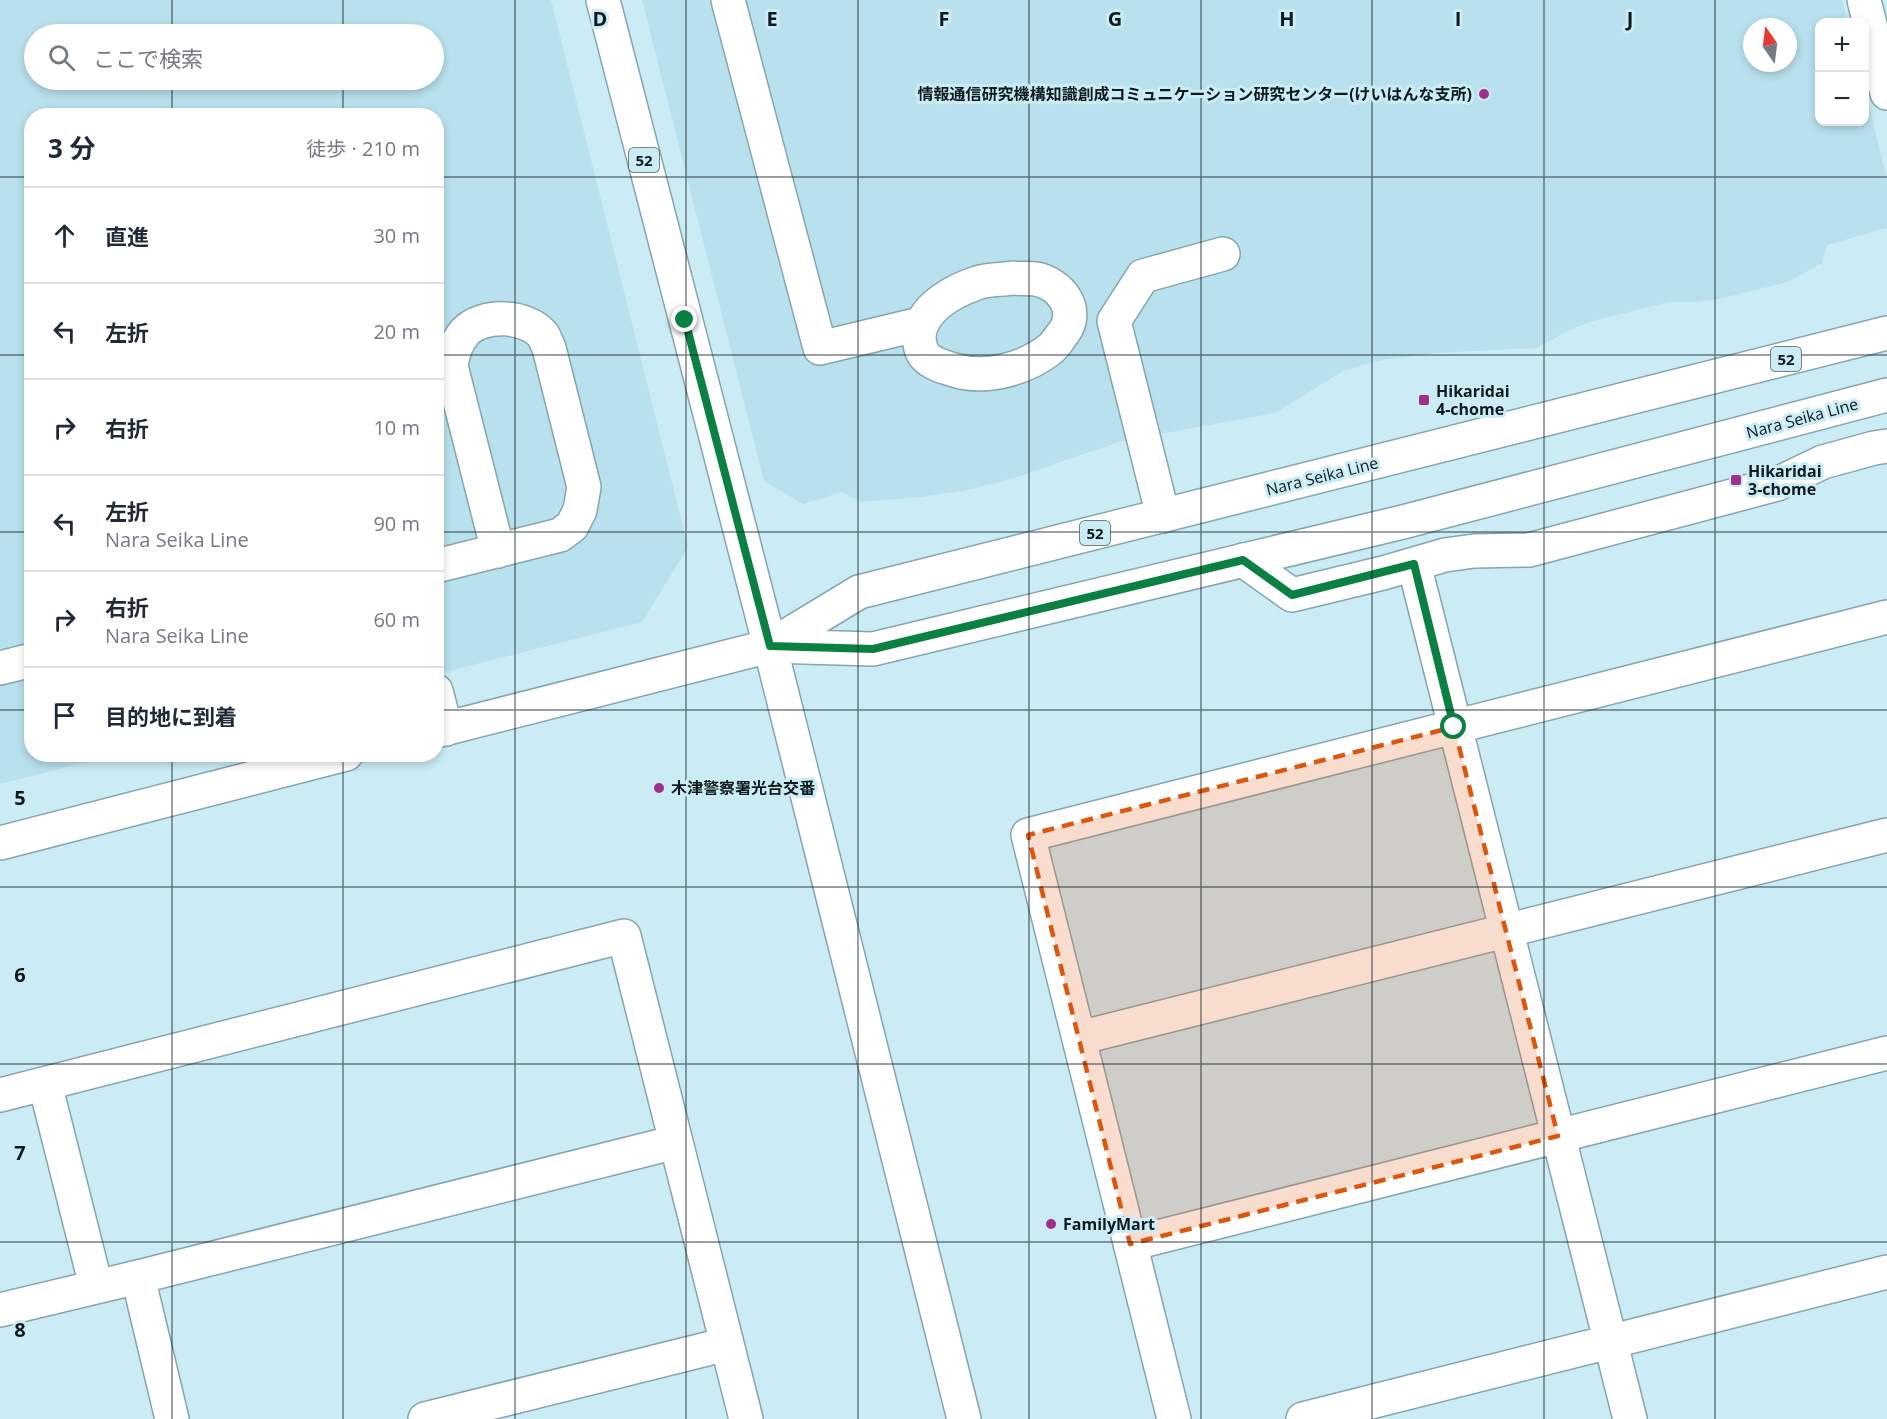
<!DOCTYPE html>
<html lang="ja">
<meta charset="utf-8">
<style>
:root{--surface:#fff;--page:#f2f2f3;--text:#1f2937;--muted:#747a83;--line:#e0e1e3}
body{margin:0;font-family:"Open Sans","Noto Sans JP",sans-serif;background:var(--page);color:var(--text)}
.controls{position:absolute;right:18px;top:18px;display:grid;overflow:hidden;border-radius:12px;box-shadow:0 3px 9px #0003}
.controls button{width:54px;height:54px;display:grid;place-items:center;padding:0;border:0;border-bottom:2px solid var(--line);background:var(--surface);color:var(--text);font:30px sans-serif}
.compass{position:absolute;left:1743px;top:18px;width:54px;height:54px;border-radius:50%;background:var(--surface);box-shadow:0 3px 9px #0003;rotate:346deg}
.stop{position:absolute;width:18px;height:18px;margin:-14px;border:4px solid #0b8043;border-radius:50%;background:#fff}
.stop.end{background:#0b8043;border-color:#fff;box-shadow:0 2px 6px #0008}
.list{margin:0;padding:0;list-style:none}
h2{display:flex;justify-content:space-between;align-items:center;height:78px;margin:0;padding:0 24px;font-size:26px}
h2 small{font-size:20px;font-weight:400;color:var(--muted)}
.list li{display:grid;grid-template-columns:39px 1fr auto;gap:18px;align-items:center;box-sizing:border-box;height:96px;padding:0 24px;border-top:2px solid var(--line)}
.list b{display:block;font-size:22px;white-space:nowrap}
.list p{margin:0;font-size:20px;white-space:nowrap;color:var(--muted)}
.list em{font-size:20px;font-style:normal;color:var(--muted)}
.icon{flex:none;width:33px;height:33px;fill:none;stroke:currentColor;stroke-width:2;stroke-linecap:round;stroke-linejoin:round}
.map{position:relative;flex:none;width:1887px;height:1419px;overflow:hidden}
.search{position:absolute;background:var(--surface);box-shadow:0 3px 9px #0003;left:24px;top:24px;width:420px;height:66px;display:flex;align-items:center;gap:15px;box-sizing:border-box;padding:0 21px;border-radius:33px;color:var(--muted);font-size:22px}
.panel{position:absolute;background:var(--surface);box-shadow:0 3px 9px #0003;left:24px;top:108px;width:420px;height:654px;border-radius:24px}
.map>svg:first-child{display:block}
.built{fill:#b8e1ed;fill-rule:evenodd}
.lines{fill:none;stroke-linecap:round;stroke-linejoin:round}
.minor-casing{stroke:#86a5ae;stroke-width:36}
.major-casing{stroke:#86a5ae;stroke-width:36}
.minor{stroke:#fff;stroke-width:33}
.major{stroke:#fff;stroke-width:33}
.route{stroke:#0b8043;stroke-width:8}
.marked{fill:#dd560d;fill-opacity:0.2;stroke:#dd560d;stroke-width:4.5;stroke-dasharray:12 8;stroke-linejoin:round}
.grid{fill:none;stroke:#0e1a1e;stroke-width:1.5;stroke-opacity:0.55}
.poi-dot{fill:#a02f8b;stroke:#cbecf5;stroke-width:2}
.labels{text-anchor:middle;dominant-baseline:central;stroke-width:6;stroke-linejoin:round;paint-order:stroke}
.shield{fill:#cbecf5;stroke:#47595e;stroke-width:1.5}
.shield-label{font-size:15px;font-weight:bold;fill:#0e1a1e}
.poi-label{font-size:16px;font-weight:bold;fill:#0e1a1e;stroke:#cbecf5;text-anchor:start}
.street-label{font-size:16px;fill:#0e1a1e;stroke:#cbecf5}
.grid-label{font-size:20px;text-anchor:middle;font-weight:bold;fill:#0e1a1e;stroke:#cbecf5;stroke-width:6;stroke-linejoin:round;paint-order:stroke}
</style>
<div class="map">
<svg width="1887" height="1419" viewBox="0 0 1887 1419">
<rect width="100%" height="100%" fill="#cbecf5"/>
<path class="built" d="M 0,0 L 551,0 L 688,547 L 642,622 L 437,674 L 436,116 L 32,116 L 32,754 L 114,755 L 0,784 ZM 34,34 L 434,34 L 434,80 L 34,80 Z
M 642,0 L 1842,0 L 1848,22 L 1820,22 L 1820,122 L 1864,122 L 1865,90 L 1887,180 L 1887,228 L 1827,245 L 1822,263 L 1788,282 L 1718,299 L 1697,302 L 1669,302 L 1597,320 L 1571,329 L 1537,348 L 1435,353 L 1377,361 L 1343,371 L 1275,413 L 1122,441 L 1014,478 L 967,490 L 922,497 L 862,502 L 841,492 L 803,504 L 764,481 ZM 1752,27 L 1788,27 L 1788,63 L 1752,63 Z"/>
<g class="lines">
<g class="minor-casing">
<path id="minor" d="M 728,0 L 820,348 L 920,324
M 1864,0 L 1887,93
M 1013,278 C 1020,279 1029,278 1036,279 C 1061,284 1080,310 1064,332 C 1059,338 1055,346 1049,350 C 1024,369 985,380 954,370 C 944,367 932,364 925,356 C 921,352 919,342 919,335 C 922,308 953,291 977,283 C 988,279 1001,280 1013,278 Z
M 1163,516 L 1114,321 L 1143,276 L 1223,254
M 1243,560 L 1292,595 L 1383,573 L 1445,555 L 1474,551 L 1529,550 L 1777,484 L 1823,462 L 1874,448 L 1887,446
M 1414,564 L 1630,1419
M 436,566 L 560,535 L 572,526 L 580,510 L 584,487 L 549,348 C 547,344 545,338 543,335 C 526,315 483,313 465,332 C 456,343 453,353 451,366 L 498,551
M 0,668 L 32,660
M 436,691 L 446,729
M 436,731 L 770,646 L 964,1419
M 0,843 L 346,754
M 1079,1038 L 1887,835
M 45,1084 L 96,1286
M 0,1095 L 624,936 L 746,1419
M 1130,1244 L 1887,1053
M 138,1277 L 172,1419
M 0,1310 L 138,1277 L 676,1142
M 425,1419 L 727,1344
M 1174,1419 L 1028,835 L 1887,617
M 1303,1419 L 1887,1272"/>
</g>
<g class="major-casing">
<path id="major" d="M 603,0 L 770,646
M 770,646 L 859,592 L 1887,333
M 770,646 L 873,649 L 1403,522 L 1887,395"/>
</g>
<use href="#minor" class="minor"/>
<use href="#major" class="major"/>
</g>
<g class="lines">
<path class="route" d="M 685,320 L 770,646 L 873,649 L 1243,560 L 1292,595 L 1414,564 L 1454,727"/>
</g>
<path class="marked" d="M 1454,727 L 1558,1136 L 1130,1244 L 1028,835 Z"/>
<path class="grid" d="M 172,0 L 172,34M 343,0 L 343,34M 515,0 L 515,1419M 686,0 L 686,1419M 858,0 L 858,1419M 1029,0 L 1029,1419M 1201,0 L 1201,1419M 1372,0 L 1372,1419M 1544,0 L 1544,1419M 1715,0 L 1715,1419M 172,80 L 172,116M 343,80 L 343,116M 0,177 L 32,177M 436,177 L 1887,177M 0,355 L 32,355M 436,355 L 1887,355M 0,532 L 32,532M 436,532 L 1887,532M 0,710 L 32,710M 436,710 L 1887,710M 172,754 L 172,1419M 343,754 L 343,1419M 0,887 L 1887,887M 0,1064 L 1887,1064M 0,1242 L 1887,1242"/>
<g class="poi-dot">
<circle cx="1484" cy="94" r="6"/>
<rect x="1418" y="394" width="12" height="12" rx="3"/>
<rect x="1730" y="474" width="12" height="12" rx="3"/>
<circle cx="659" cy="788" r="6"/>
<circle cx="1051" cy="1224" r="6"/>
</g>
<g class="labels">
<g class="shield">
<rect x="629" y="148" width="30" height="24" rx="4.5"/>
<rect x="1771" y="347" width="30" height="24" rx="4.5"/>
<rect x="1080" y="521" width="30" height="24" rx="4.5"/>
</g>
<g class="shield-label">
<text x="644" y="160">52</text>
<text x="1786" y="359">52</text>
<text x="1095" y="533">52</text>
</g>
<g class="poi-label">
<text x="1472" y="94" text-anchor="end">情報通信研究機構知識創成コミュニケーション研究センター(けいはんな支所)</text>
<text x="1436" y="391">Hikaridai<tspan x="1436" dy="18">4-chome</tspan></text>
<text x="1748" y="471">Hikaridai<tspan x="1748" dy="18">3-chome</tspan></text>
<text x="671" y="788">木津警察署光台交番</text>
<text x="1063" y="1224">FamilyMart</text>
</g>
<g class="street-label">
<text transform="translate(1802 418) rotate(-15)">Nara Seika Line</text>
<text transform="translate(1322 476) rotate(-14)">Nara Seika Line</text>
</g>
</g>
<g class="grid-label">
<text x="600" y="26">D</text>
<text x="772" y="26">E</text>
<text x="944" y="26">F</text>
<text x="1115" y="26">G</text>
<text x="1287" y="26">H</text>
<text x="1458" y="26">I</text>
<text x="1630" y="26">J</text>
<text x="20" y="805">5</text>
<text x="20" y="982">6</text>
<text x="20" y="1160">7</text>
<text x="20" y="1337">8</text>
</g>
</svg>
<div class="controls">
<button>+</button>
<button>−</button>
</div>
<svg class="compass" viewBox="-18 -18 36 36"><path d="M0-13l5 13h-10z" fill="#e53935"/><path d="M0 13l5-13h-10z" fill="#747a83"/></svg>
<div class="stop" style="left:1454px;top:727px"></div>
<div class="stop end" style="left:685px;top:320px"></div>
<div class="search"><svg class="icon" aria-label="search" viewBox="0 0 24 24"><circle cx="10" cy="10" r="6"/><path d="M15 15l6 6"/></svg>ここで検索</div>
<section class="panel">
<h2>3 分<small>徒歩 · 210 m</small></h2>
<ul class="list">
<li><svg class="icon" aria-label="ahead" viewBox="0 0 24 24"><path d="M12 20V5M6 11l6-6 6 6"/></svg><div><b>直進</b></div><em>30 m</em></li>
<li><svg class="icon" aria-label="left" viewBox="0 0 24 24"><path d="M17 20v-9H6M10 6l-5 5 5 5"/></svg><div><b>左折</b></div><em>20 m</em></li>
<li><svg class="icon" aria-label="right" viewBox="0 0 24 24"><path d="M7 20v-9h11M14 6l5 5-5 5"/></svg><div><b>右折</b></div><em>10 m</em></li>
<li><svg class="icon" aria-label="left" viewBox="0 0 24 24"><path d="M17 20v-9H6M10 6l-5 5 5 5"/></svg><div><b>左折</b><p>Nara Seika Line</p></div><em>90 m</em></li>
<li><svg class="icon" aria-label="right" viewBox="0 0 24 24"><path d="M7 20v-9h11M14 6l5 5-5 5"/></svg><div><b>右折</b><p>Nara Seika Line</p></div><em>60 m</em></li>
<li><svg class="icon" aria-label="arrive" viewBox="0 0 24 24"><path d="M6 21V4h12l-3 4 3 4H6"/></svg><div><b>目的地に到着</b></div></li>
</ul>
</section>
</div>
